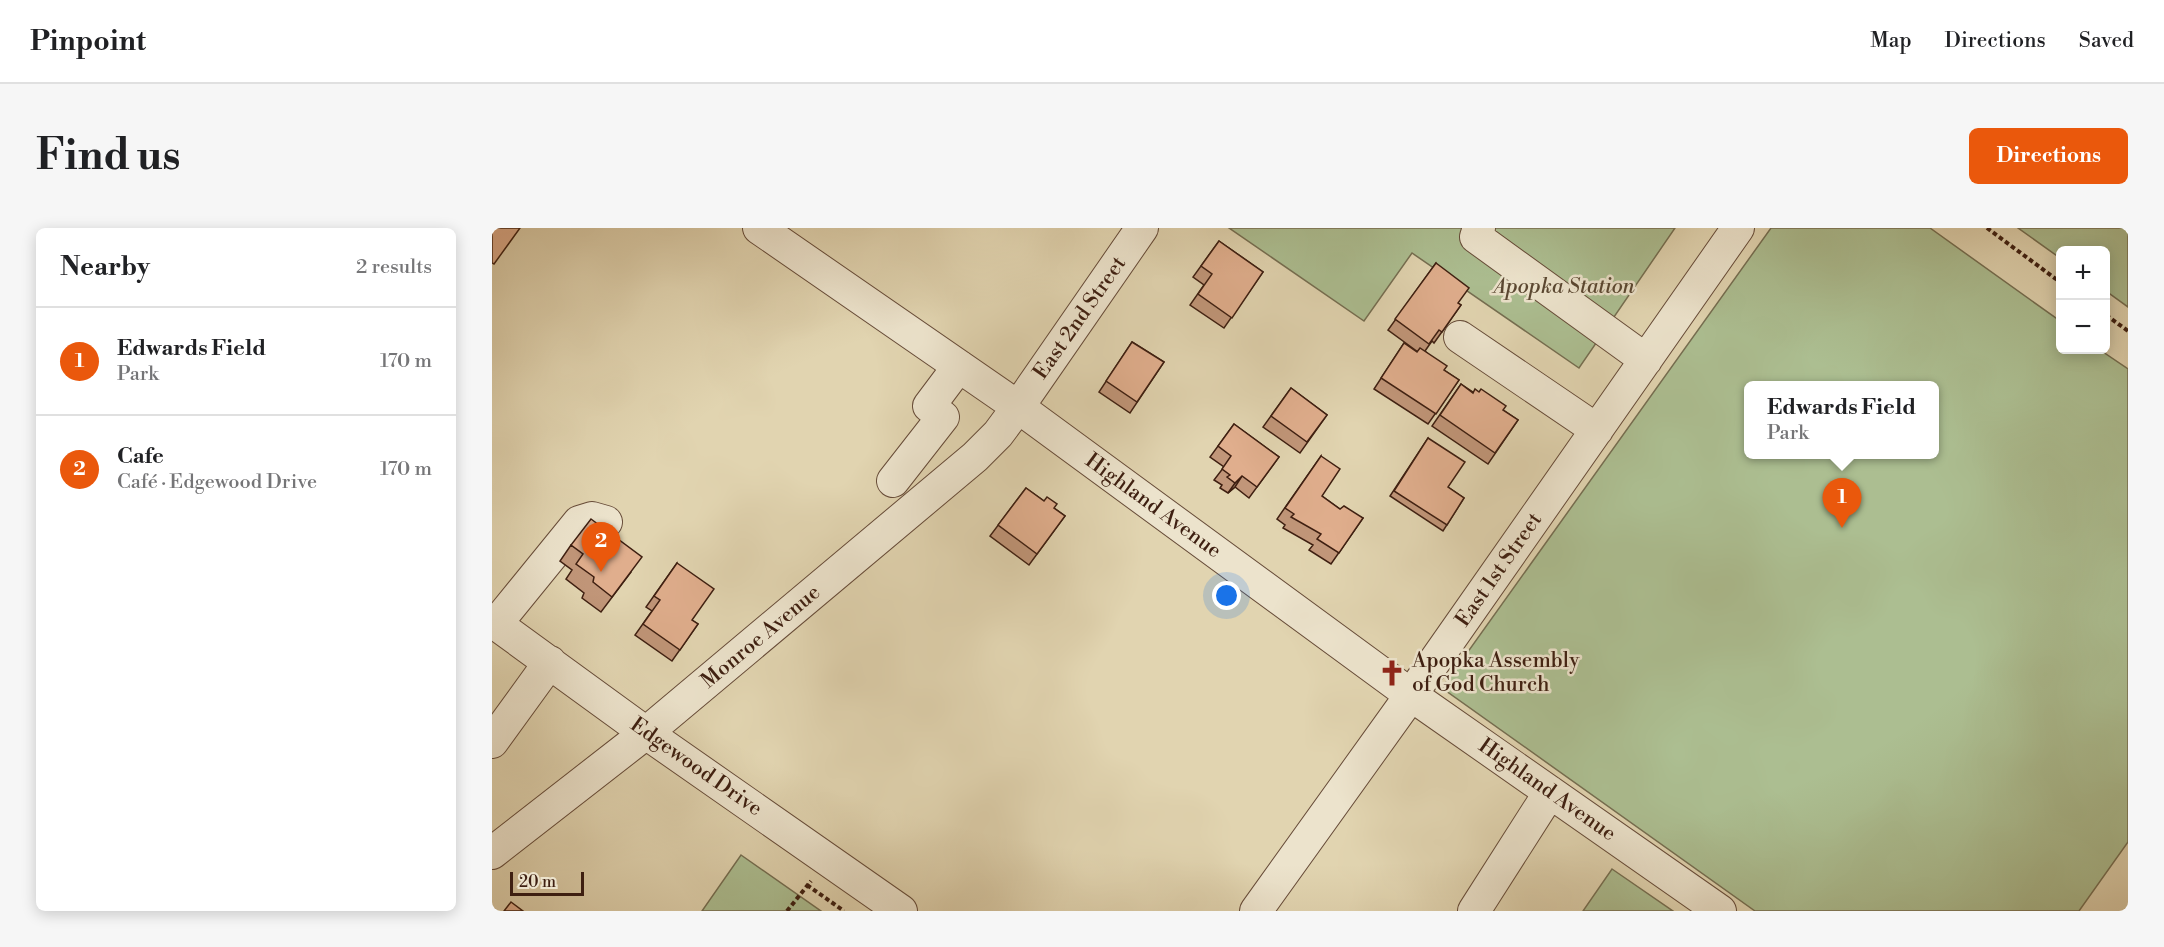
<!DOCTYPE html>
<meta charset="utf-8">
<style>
:root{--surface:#fff;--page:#f6f6f6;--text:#202124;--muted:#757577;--line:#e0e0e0;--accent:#ea580c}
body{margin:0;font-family:"Libre Bodoni",serif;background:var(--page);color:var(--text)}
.controls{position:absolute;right:18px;top:18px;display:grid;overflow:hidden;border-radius:9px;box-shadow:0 3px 15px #0003}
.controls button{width:54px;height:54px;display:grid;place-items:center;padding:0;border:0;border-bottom:2px solid var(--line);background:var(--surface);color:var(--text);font:30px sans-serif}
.scale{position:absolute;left:18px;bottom:15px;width:74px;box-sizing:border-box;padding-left:6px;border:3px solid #3e1f11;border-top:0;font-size:16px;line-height:21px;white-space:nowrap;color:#3e1f11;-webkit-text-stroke:4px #ece3cc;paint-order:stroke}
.you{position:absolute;left:735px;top:368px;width:21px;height:21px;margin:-15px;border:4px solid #fff;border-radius:50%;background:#1a73e8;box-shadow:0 0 0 9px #1a73e833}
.badge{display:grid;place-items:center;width:39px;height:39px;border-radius:50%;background:var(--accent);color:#fff;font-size:20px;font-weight:700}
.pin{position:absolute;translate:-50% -50px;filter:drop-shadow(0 2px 3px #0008)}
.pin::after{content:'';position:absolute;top:32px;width:21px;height:18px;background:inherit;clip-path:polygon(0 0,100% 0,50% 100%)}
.popup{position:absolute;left:1252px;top:153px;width:195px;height:78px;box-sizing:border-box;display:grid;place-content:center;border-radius:9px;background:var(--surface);filter:drop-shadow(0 2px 4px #0005);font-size:20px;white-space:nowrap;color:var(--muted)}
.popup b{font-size:22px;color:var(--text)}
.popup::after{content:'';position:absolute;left:50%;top:100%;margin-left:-12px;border:12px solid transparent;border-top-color:var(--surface)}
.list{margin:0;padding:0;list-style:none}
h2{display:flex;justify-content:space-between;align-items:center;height:78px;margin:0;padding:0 24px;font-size:26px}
h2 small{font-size:20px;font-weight:400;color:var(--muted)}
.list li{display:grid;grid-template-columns:39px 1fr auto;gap:18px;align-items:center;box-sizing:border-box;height:108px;padding:0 24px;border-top:2px solid var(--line)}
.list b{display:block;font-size:22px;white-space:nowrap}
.list p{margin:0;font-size:20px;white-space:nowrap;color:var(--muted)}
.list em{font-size:20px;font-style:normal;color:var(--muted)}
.map{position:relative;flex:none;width:1636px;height:683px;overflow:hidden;border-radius:9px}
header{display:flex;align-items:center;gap:36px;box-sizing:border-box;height:84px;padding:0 30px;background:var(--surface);border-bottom:2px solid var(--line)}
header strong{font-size:28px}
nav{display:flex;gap:33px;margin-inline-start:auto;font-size:21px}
.intro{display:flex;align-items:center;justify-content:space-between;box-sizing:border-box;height:144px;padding:0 36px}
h1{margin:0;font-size:42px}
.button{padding:15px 27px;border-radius:9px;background:var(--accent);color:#fff;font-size:21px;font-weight:700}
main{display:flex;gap:36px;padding:0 36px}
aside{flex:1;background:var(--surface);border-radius:9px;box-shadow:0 3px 15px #0003}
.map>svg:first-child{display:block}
.green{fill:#acbe91;stroke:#756e51;stroke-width:1.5;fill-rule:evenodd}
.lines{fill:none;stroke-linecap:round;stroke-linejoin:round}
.minor-casing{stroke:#674c39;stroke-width:34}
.path{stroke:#3e1f11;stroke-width:4;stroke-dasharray:4.5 3;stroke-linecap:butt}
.minor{stroke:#ece3cc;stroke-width:32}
.wall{fill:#c19679;stroke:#3e1f11;stroke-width:1.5}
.shaded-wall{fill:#9d7a63;stroke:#3e1f11;stroke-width:1.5}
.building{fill:#e0ae8d;stroke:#3e1f11;stroke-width:1.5}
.labels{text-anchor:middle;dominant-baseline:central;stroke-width:5;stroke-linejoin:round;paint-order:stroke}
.park-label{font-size:21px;font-style:italic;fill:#5a4731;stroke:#ece3cc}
.street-label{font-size:21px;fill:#3e1f11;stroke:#ece3cc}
.poi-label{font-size:21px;fill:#3e1f11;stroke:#ece3cc;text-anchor:start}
</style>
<header>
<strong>Pinpoint</strong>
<nav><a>Map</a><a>Directions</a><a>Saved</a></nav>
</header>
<div class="intro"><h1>Find us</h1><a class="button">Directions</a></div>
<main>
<aside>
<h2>Nearby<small>2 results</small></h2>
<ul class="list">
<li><span class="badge">1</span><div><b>Edwards Field</b><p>Park</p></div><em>170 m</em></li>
<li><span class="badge">2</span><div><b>Cafe</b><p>Café · Edgewood Drive</p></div><em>170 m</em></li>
</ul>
</aside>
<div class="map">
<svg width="1636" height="683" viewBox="0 0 1636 683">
<rect width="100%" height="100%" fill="#e1d4b0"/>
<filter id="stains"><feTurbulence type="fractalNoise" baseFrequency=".00333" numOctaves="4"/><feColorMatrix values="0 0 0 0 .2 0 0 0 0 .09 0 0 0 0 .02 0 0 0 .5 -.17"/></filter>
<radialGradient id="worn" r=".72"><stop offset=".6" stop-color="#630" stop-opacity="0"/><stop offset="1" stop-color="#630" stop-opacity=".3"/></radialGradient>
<path class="green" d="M 737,0 L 1183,0 L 1087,140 L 920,25 L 872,93 Z
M 1279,0 L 1438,0 L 1568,93 L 1568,122 L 1608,122 L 1636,141 L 1636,614 L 1587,683 L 1263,683 L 950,460 ZM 1257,158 L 1443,158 L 1443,226 L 1257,226 Z
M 1526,0 L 1636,0 L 1636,79 L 1614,63 L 1614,22 L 1568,22 L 1568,30 Z
M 249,627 L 329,683 L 210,683 Z
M 1120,641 L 1181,683 L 1091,683 Z"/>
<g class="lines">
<g class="minor-casing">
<path id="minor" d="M 267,0 L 526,179 L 919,467 L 1228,683
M 987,0 L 984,9 L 1154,132
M 968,109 L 1105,202
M 401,253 L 451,189 L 437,178 L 467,138
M 0,393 L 154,505 L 409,683
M 4,396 L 87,294 L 100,290 L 114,294
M 0,514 L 58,434
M 0,625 L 154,505 L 483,229 L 506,206 L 526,179 L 650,0
M 764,683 L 919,467 L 1246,0
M 982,683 L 1058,564"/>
</g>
<path class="path" d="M 1495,0 L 1568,54
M 1614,87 L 1636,103
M 315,657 L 352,683
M 295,683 L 319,653"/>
<use href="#minor" class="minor"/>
</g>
<path class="wall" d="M 727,13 L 771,44 L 732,100 L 698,77 L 712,57 L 701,49 Z
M 944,35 L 966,75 L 969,77 L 942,115 L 940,113 L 933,123 L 952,142 L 967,152 L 936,196 L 882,161 L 912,115 L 926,124 L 896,102 Z
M 640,114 L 672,134 L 638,185 L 607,164 Z
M 969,156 L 981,164 L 1011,182 L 1026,192 L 996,236 L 940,198 Z
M 799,160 L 835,187 L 808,225 L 771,199 Z
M 742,196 L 787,229 L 757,270 L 743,259 L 736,265 L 728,260 L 730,257 L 722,252 L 732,239 L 718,229 Z
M 936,210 L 956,259 L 972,270 L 951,303 L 898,268 Z
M 829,228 L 830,268 L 848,281 L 871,290 L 839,336 L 817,322 L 821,317 L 791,300 L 793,297 L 785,291 Z
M 534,260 L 573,288 L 537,337 L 498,308 Z
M 79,317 L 139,344 L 109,384 L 90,370 L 92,365 L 74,351 L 80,342 L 68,333 Z
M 185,335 L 200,392 L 206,396 L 180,433 L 143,407 L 160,383 L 154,379 Z"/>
<path class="shaded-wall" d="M 750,248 L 743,259 L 736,265 L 743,255 Z"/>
<path class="building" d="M 0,0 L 28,0 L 2,36 L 0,35 Z
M 727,13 L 771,44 L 740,90 L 706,66 L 720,46 L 709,38 Z
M 944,35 L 977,60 L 966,75 L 969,77 L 950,104 L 947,102 L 937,116 L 903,91 Z
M 640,114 L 672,134 L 645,174 L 614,153 Z
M 912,115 L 925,124 L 928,120 L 955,138 L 952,142 L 967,152 L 944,186 L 889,150 Z
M 969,156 L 981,165 L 983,161 L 987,164 L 989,161 L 1014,178 L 1011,182 L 1026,192 L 1003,225 L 948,187 Z
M 799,160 L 835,187 L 815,214 L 779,188 Z
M 742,196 L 787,229 L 765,259 L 750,248 L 743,255 L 735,249 L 738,247 L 730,241 L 739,228 L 726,218 Z
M 936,210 L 973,234 L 956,259 L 972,270 L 955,297 L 902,263 Z
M 829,228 L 848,241 L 830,268 L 848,281 L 852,278 L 871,290 L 847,325 L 825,311 L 829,306 L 799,289 L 802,286 L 793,280 Z
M 534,260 L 552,273 L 555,269 L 565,276 L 562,280 L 573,288 L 545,326 L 506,297 Z
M 99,291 L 150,329 L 120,369 L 101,354 L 102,349 L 84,336 L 91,326 L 79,317 Z
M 185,335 L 222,361 L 200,392 L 206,396 L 188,422 L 151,396 L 168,372 L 162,368 Z
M 19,674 L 31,683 L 12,683 Z"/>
<defs>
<g id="church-bare" transform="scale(2.07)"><path d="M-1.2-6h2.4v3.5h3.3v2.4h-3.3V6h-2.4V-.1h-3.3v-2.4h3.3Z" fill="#8f2418" stroke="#ece3cc" stroke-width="2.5" paint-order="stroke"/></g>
</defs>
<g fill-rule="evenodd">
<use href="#church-bare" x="900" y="445"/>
</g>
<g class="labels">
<g class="park-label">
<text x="1072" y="59">Apopka Station</text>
</g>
<g class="street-label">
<text transform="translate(588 90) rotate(-55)">East 2nd Street</text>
<text transform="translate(661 278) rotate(36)">Highland Avenue</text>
<text transform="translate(1007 342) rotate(-55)">East 1st Street</text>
<text transform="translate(269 409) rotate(-40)">Monroe Avenue</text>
<text transform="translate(204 539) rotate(35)">Edgewood Drive</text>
<text transform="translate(1055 562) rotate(35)">Highland Avenue</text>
</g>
<g class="poi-label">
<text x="920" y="433">Apopka Assembly<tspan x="920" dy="24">of God Church</tspan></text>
</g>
</g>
<rect width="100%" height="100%" filter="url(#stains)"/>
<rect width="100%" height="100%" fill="url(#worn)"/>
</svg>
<div class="controls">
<button>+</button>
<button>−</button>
</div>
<div class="scale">20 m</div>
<div class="you"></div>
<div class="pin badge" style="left:1350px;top:300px">1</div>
<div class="popup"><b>Edwards Field</b>Park</div>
<div class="pin badge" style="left:109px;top:344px">2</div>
</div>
</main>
